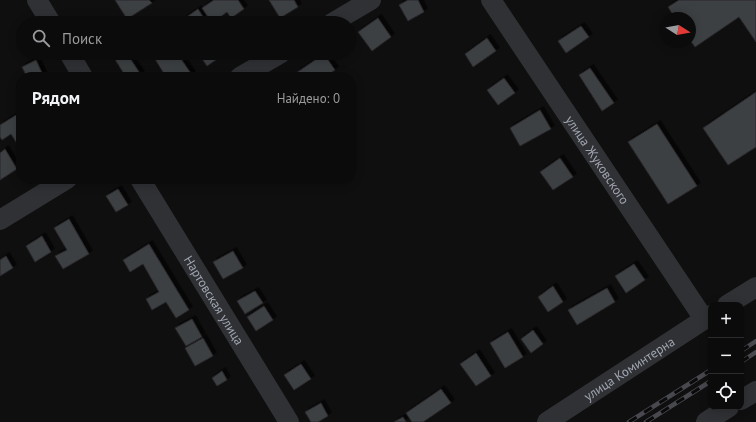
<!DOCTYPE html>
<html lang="ru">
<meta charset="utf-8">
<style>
:root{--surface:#0b0b0c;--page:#19191a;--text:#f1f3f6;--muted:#9a9b9d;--line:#2b2b2d}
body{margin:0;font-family:"PT Sans",sans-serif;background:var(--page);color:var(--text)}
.controls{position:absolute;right:12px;bottom:12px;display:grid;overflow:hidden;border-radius:8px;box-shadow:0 2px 10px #0003}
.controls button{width:36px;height:36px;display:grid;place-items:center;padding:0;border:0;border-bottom:1px solid var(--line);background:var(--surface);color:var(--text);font:20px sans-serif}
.compass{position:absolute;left:660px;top:12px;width:36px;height:36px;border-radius:50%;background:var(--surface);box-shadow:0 2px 10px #0003;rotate:101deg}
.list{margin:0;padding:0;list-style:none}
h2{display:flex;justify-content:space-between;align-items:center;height:52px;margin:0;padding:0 16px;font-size:17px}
h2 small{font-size:13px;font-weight:400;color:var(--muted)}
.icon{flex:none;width:22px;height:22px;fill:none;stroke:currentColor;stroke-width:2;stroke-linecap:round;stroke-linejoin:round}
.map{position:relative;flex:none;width:756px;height:422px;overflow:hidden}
.search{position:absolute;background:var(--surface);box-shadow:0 2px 10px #0003;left:16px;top:16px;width:340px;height:44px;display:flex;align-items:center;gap:10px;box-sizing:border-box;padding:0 14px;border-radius:22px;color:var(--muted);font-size:15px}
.panel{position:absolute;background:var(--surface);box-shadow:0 2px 10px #0003;left:16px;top:72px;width:340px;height:112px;border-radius:16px}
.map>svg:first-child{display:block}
.building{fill:#3e3f43;stroke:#29292c;filter:url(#shadow)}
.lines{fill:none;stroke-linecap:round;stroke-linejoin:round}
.minor{stroke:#303135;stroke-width:20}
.rail-casing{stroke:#47494e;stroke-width:4.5}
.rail{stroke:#0a0a0b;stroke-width:3;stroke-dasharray:9;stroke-linecap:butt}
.labels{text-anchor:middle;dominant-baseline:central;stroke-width:3;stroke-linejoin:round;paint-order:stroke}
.street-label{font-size:13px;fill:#a0a6b1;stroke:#0a0a0b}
</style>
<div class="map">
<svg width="756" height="422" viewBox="0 0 756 422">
<defs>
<filter id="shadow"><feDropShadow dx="3.5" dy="-3.5" stdDeviation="0" flood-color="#0009"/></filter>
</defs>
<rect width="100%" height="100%" fill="#0f0f10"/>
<path class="building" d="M 115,0 L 149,0 L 152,3 L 127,19 Z
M 214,0 L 238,0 L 244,9 L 231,18 L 227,12 L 212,23 L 202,8 Z
M 269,0 L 294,0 L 298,7 L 280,18 Z
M 408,0 L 418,0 L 424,12 L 408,21 L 399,5 Z
M 679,0 L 756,0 L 756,42 L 739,17 L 695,47 L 690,40 L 690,18 L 675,18 L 668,7 Z
M 198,9 L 207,23 L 178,23 Z
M 378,18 L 391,37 L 372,51 L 358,32 Z
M 581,26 L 589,37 L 566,53 L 558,41 Z
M 487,38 L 496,51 L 473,67 L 465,54 Z
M 111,53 L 132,53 L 128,55 L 141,75 L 138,77 L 126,77 Z
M 164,53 L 177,53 L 192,75 L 189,77 L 166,77 L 155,59 Z
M 198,53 L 226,53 L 207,66 Z
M 324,54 L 335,70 L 325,77 L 299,77 L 296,73 Z
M 36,60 L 44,77 L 27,77 L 22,67 Z
M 590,68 L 614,103 L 602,111 L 579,75 Z
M 504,78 L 515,93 L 498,105 L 487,90 Z
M 756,92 L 756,147 L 728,165 L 703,128 Z
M 540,110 L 551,129 L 520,146 L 510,128 Z
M 21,112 L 21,150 L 11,134 L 2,140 L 0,137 L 0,125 Z
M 657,124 L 697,186 L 668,204 L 628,142 Z
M 5,149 L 17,169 L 0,180 L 0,153 Z
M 560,158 L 573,177 L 553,190 L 540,172 Z
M 118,189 L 128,205 L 116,212 L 106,196 Z
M 69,219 L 89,254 L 63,269 L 55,256 L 67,250 L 54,228 Z
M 42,236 L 51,252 L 35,262 L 26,246 Z
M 149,244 L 189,310 L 176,318 L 166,302 L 152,310 L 146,299 L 159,292 L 143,264 L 130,272 L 123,260 Z
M 233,251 L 243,268 L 223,279 L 213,262 Z
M 6,256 L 13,268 L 0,276 L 0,260 Z
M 634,264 L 645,280 L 626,293 L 615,276 Z
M 553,286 L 563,302 L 548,312 L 538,297 Z
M 607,288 L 615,302 L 577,325 L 568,310 Z
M 255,291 L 263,303 L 245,314 L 237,301 Z
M 264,306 L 273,320 L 256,331 L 247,317 Z
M 192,319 L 202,337 L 186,346 L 175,328 Z
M 533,330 L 543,344 L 531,353 L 521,339 Z
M 508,332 L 523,357 L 505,368 L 490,343 Z
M 203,338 L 213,356 L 195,366 L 185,348 Z
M 476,353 L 491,376 L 476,386 L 460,364 Z
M 301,364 L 311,379 L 294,390 L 284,375 Z
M 222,371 L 227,380 L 217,386 L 212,378 Z
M 441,389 L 451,403 L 423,422 L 412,422 L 406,413 Z
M 321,403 L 328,416 L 318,422 L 311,422 L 305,412 Z
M 403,417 L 406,422 L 394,422 Z"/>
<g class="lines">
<g class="minor">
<path d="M 37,0 L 51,23"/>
<path id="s1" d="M 491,0 L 704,319"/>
<path d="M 332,23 L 371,0"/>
<path d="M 69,53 L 83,77"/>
<path d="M 240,77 L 281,53"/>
<path id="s2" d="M 140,179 L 289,422"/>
<path d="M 0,220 L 67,179"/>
<path d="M 727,305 L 756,287"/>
<path d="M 741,400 L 756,391"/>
<path id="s3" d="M 547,422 L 711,315"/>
<path d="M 706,422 L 729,407"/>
</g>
<g class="rail-casing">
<path id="rail" d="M 741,351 L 756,341
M 741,362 L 756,352
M 629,422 L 711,370
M 646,422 L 711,381"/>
</g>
<use href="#rail" class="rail"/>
</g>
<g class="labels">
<g class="street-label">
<text stroke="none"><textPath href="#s1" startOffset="192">улица Жуковского</textPath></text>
<text stroke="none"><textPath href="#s2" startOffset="142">Нартовская улица</textPath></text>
<text stroke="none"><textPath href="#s3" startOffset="98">улица Коминтерна</textPath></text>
</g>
</g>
</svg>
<div class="controls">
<button>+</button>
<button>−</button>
<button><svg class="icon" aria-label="locate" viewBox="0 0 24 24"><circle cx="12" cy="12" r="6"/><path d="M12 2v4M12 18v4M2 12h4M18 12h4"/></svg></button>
</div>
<svg class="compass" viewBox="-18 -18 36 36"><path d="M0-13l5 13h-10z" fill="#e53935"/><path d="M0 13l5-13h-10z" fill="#9a9b9d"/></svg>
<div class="search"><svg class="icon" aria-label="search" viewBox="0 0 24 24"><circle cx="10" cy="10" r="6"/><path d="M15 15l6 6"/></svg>Поиск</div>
<section class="panel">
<h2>Рядом<small>Найдено: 0</small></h2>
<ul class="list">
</ul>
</section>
</div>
